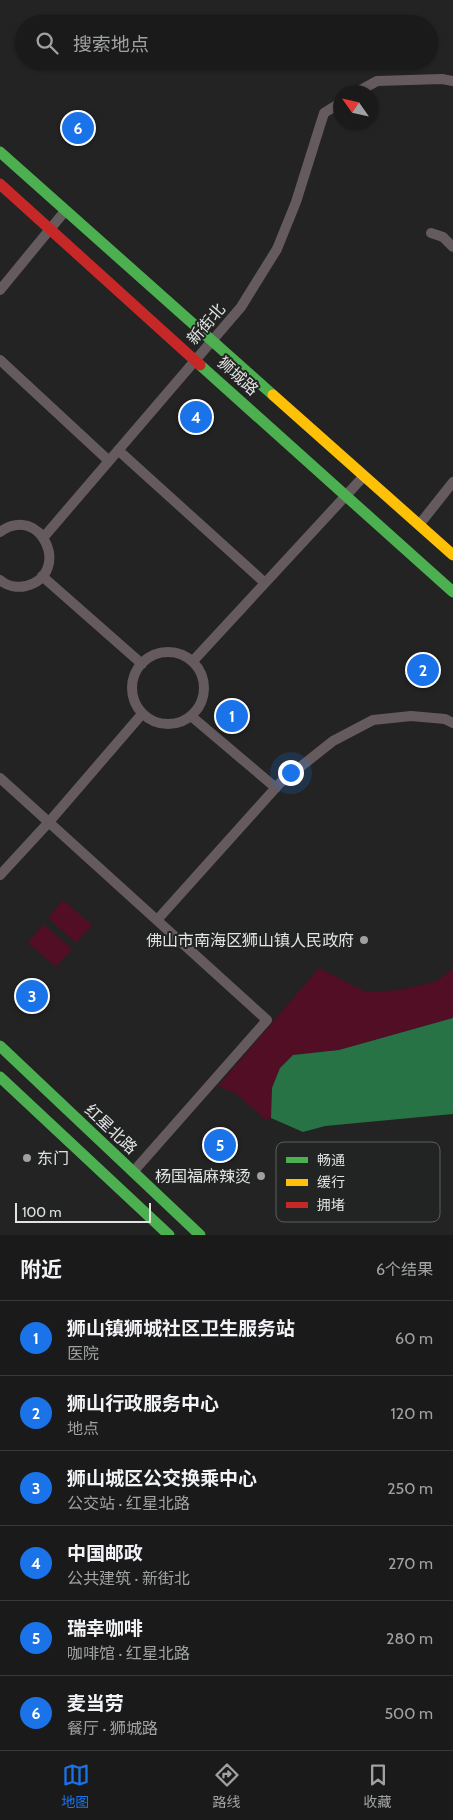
<!DOCTYPE html>
<html lang="zh">
<meta charset="utf-8">
<style>
:root{--surface:#1a1a1a;--page:#272727;--text:#f1f3f6;--muted:#9fa1a2;--line:#383839;--accent:#1a73e8}
body{margin:0;font-family:Cabin,"Noto Sans SC",sans-serif;background:var(--page);color:var(--text)}
.compass{position:absolute;left:333px;top:85px;width:45px;height:45px;border-radius:50%;background:var(--surface);box-shadow:0 1px 4px #0004;rotate:304deg}
.scale{position:absolute;left:15px;bottom:12px;width:136px;box-sizing:border-box;padding-left:5px;border:2px solid #e2e4e3;border-top:0;font-size:14px;line-height:18px;white-space:nowrap;color:#e2e4e3;-webkit-text-stroke:4px #212422;paint-order:stroke}
.you{position:absolute;left:290px;top:772px;width:18px;height:18px;margin:-12px;border:4px solid #fff;border-radius:50%;background:#1a73e8;box-shadow:0 0 0 8px #1a73e833}
.badge{display:grid;place-items:center;width:32px;height:32px;border-radius:50%;background:var(--accent);color:#fff;font-size:16px;font-weight:700}
.pin{position:absolute;translate:-50% -50%;border:2px solid #fff;box-shadow:0 1px 5px #0006}
.list{margin:0;padding:0;list-style:none}
h2{display:flex;justify-content:space-between;align-items:center;height:65px;margin:0;padding:0 20px;font-size:21px}
h2 small{font-size:16px;font-weight:400;color:var(--muted)}
.list li{display:grid;grid-template-columns:32px 1fr auto;gap:15px;align-items:center;box-sizing:border-box;height:75px;padding:0 20px;border-top:1px solid var(--line)}
.list b{display:block;font-size:19px;white-space:nowrap}
.list p{margin:0;font-size:16px;white-space:nowrap;color:var(--muted)}
.list em{font-size:16px;font-style:normal;color:var(--muted)}
.icon{flex:none;width:28px;height:28px;fill:none;stroke:currentColor;stroke-width:2;stroke-linecap:round;stroke-linejoin:round}
.map{position:relative;flex:none;width:453px;height:1235px;overflow:hidden}
.search{position:absolute;background:var(--surface);box-shadow:0 1px 4px #0004;left:15px;right:15px;top:15px;height:55px;display:flex;align-items:center;gap:12px;box-sizing:border-box;padding:0 18px;border-radius:28px;color:var(--muted);font-size:19px}
.sheet{height:515px;background:var(--surface)}
nav{display:flex;justify-content:space-around;align-items:center;box-sizing:border-box;height:70px;border-top:1px solid var(--line);background:var(--surface);font-size:14px;color:var(--muted)}
nav a{display:grid;justify-items:center;gap:2px}
nav .on{color:var(--accent)}
.map>svg:first-child{display:block}
.green{fill:#520e25}
.water{fill:#287345}
.lines{fill:none;stroke-linecap:round;stroke-linejoin:round}
.street{stroke:#655b5e;stroke-width:10}
.fast{stroke:#4caf50;stroke-width:11}
.slow{stroke:#ffc107;stroke-width:11}
.jam{stroke:#c62828;stroke-width:11}
.poi-dot{fill:#9fa09f;stroke:#212422;stroke-width:2}
.labels{text-anchor:middle;dominant-baseline:central;stroke-width:4;stroke-linejoin:round;paint-order:stroke}
.street-label{font-size:16px;fill:#e2e4e3;stroke:#212422}
.poi-label{font-size:16px;fill:#e2e4e3;stroke:#212422;text-anchor:end}
.key{fill:#212422;stroke:#5b5e5c;stroke-width:1}
.key-label{font-size:14px;fill:#e2e4e3}
</style>
<div class="map">
<svg width="453" height="1235" viewBox="0 0 453 1235">
<rect width="100%" height="100%" fill="#222322"/>
<path class="green" d="M 63,900 L 92,925 L 76,943 L 48,918 Z
M 43,924 L 72,949 L 56,967 L 28,943 Z
M 319,968 L 366,992 L 399,990 L 435,982 L 453,969 L 453,1018 L 339,1050 L 293,1055 L 280,1068 L 272,1088 L 271,1118 L 266,1120 L 235,1093 L 218,1086 Z"/>
<path class="water" d="M 453,1018 L 453,1114 L 325,1126 L 303,1132 L 271,1118 L 272,1088 L 280,1068 L 293,1055 L 339,1050 Z"/>
<g class="lines">
<path class="street" d="M 357,92 L 377,81 L 442,79 L 453,81
M 431,233 L 443,237 L 453,247
M 0,290 L 65,211
M 0,360 L 109,461
M 118,450 L 265,583
M 419,525 L 453,482
M 0,532 C 41,502 73,574 26,586 C 17,588 7,586 0,580
M 43,538 L 241,307 L 277,249 L 296,202 L 324,113 L 340,103
M 42,576 L 142,664
M132 688a36 36 0 1 1 72 0a36 36 0 1 1-72 0Z
M 193,661 L 364,476
M 191,716 L 276,788
M 0,778 L 267,1020 L 133,1172
M 0,875 L 49,822 L 142,714
M 157,920 L 280,783 L 333,741 L 373,720 L 411,716 L 445,719 L 453,723"/>
<path class="fast" d="M 0,152 L 273,395
M 200,365 L 453,592
M 0,1046 L 200,1235
M 0,1077 L 169,1235"/>
<path class="slow" d="M 273,395 L 453,555"/>
<path class="jam" d="M 0,184 L 200,365"/>
</g>
<g class="poi-dot">
<circle cx="364" cy="940" r="5"/>
<circle cx="27" cy="1158" r="5"/>
<circle cx="261" cy="1176" r="5"/>
</g>
<g class="labels">
<g class="street-label">
<text transform="translate(206 324) rotate(-49)">新街北</text>
<text transform="translate(238 376) rotate(42)">狮城路</text>
<text transform="translate(111 1129) rotate(43)">红星北路</text>
</g>
<g class="poi-label">
<text x="354" y="940">佛山市南海区狮山镇人民政府</text>
<text x="37" y="1158" text-anchor="start">东门</text>
<text x="251" y="1176">杨国福麻辣烫</text>
</g>
</g>
<rect x="276" y="1142" width="164" height="80" rx="8" class="key"/>
<rect x="286" y="1157" width="22" height="6" fill="#4caf50"/>
<rect x="286" y="1179" width="22" height="7" fill="#ffc107"/>
<rect x="286" y="1202" width="22" height="6" fill="#c62828"/>
<g class="key-label">
<text x="317" y="1165">畅通</text>
<text x="317" y="1187">缓行</text>
<text x="317" y="1210">拥堵</text>
</g>
</svg>
<svg class="compass" viewBox="-18 -18 36 36"><path d="M0-13l5 13h-10z" fill="#e53935"/><path d="M0 13l5-13h-10z" fill="#9fa1a2"/></svg>
<div class="scale">100 m</div>
<div class="you"></div>
<div class="pin badge" style="left:232px;top:716px">1</div>
<div class="pin badge" style="left:423px;top:670px">2</div>
<div class="pin badge" style="left:32px;top:996px">3</div>
<div class="pin badge" style="left:196px;top:417px">4</div>
<div class="pin badge" style="left:220px;top:1145px">5</div>
<div class="pin badge" style="left:78px;top:128px">6</div>
<div class="search"><svg class="icon" aria-label="search" viewBox="0 0 24 24"><circle cx="10" cy="10" r="6"/><path d="M15 15l6 6"/></svg>搜索地点</div>
</div>
<section class="sheet">
<h2>附近<small>6个结果</small></h2>
<ul class="list">
<li><span class="badge">1</span><div><b>狮山镇狮城社区卫生服务站</b><p>医院</p></div><em>60 m</em></li>
<li><span class="badge">2</span><div><b>狮山行政服务中心</b><p>地点</p></div><em>120 m</em></li>
<li><span class="badge">3</span><div><b>狮山城区公交换乘中心</b><p>公交站 · 红星北路</p></div><em>250 m</em></li>
<li><span class="badge">4</span><div><b>中国邮政</b><p>公共建筑 · 新街北</p></div><em>270 m</em></li>
<li><span class="badge">5</span><div><b>瑞幸咖啡</b><p>咖啡馆 · 红星北路</p></div><em>280 m</em></li>
<li><span class="badge">6</span><div><b>麦当劳</b><p>餐厅 · 狮城路</p></div><em>500 m</em></li>
</ul>
</section>
<nav>
<a class="on"><svg class="icon" aria-label="map" viewBox="0 0 24 24"><path d="M3 6l6-2 6 2 6-2v14l-6 2-6-2-6 2zM9 4v14M15 6v14"/></svg>地图</a>
<a><svg class="icon" aria-label="directions" viewBox="0 0 24 24"><path d="M12 3l9 9-9 9-9-9zM9 14v-3h6M13 9l2 2-2 2"/></svg>路线</a>
<a><svg class="icon" aria-label="saved" viewBox="0 0 24 24"><path d="M7 4h10v16l-5-4-5 4z"/></svg>收藏</a>
</nav>
